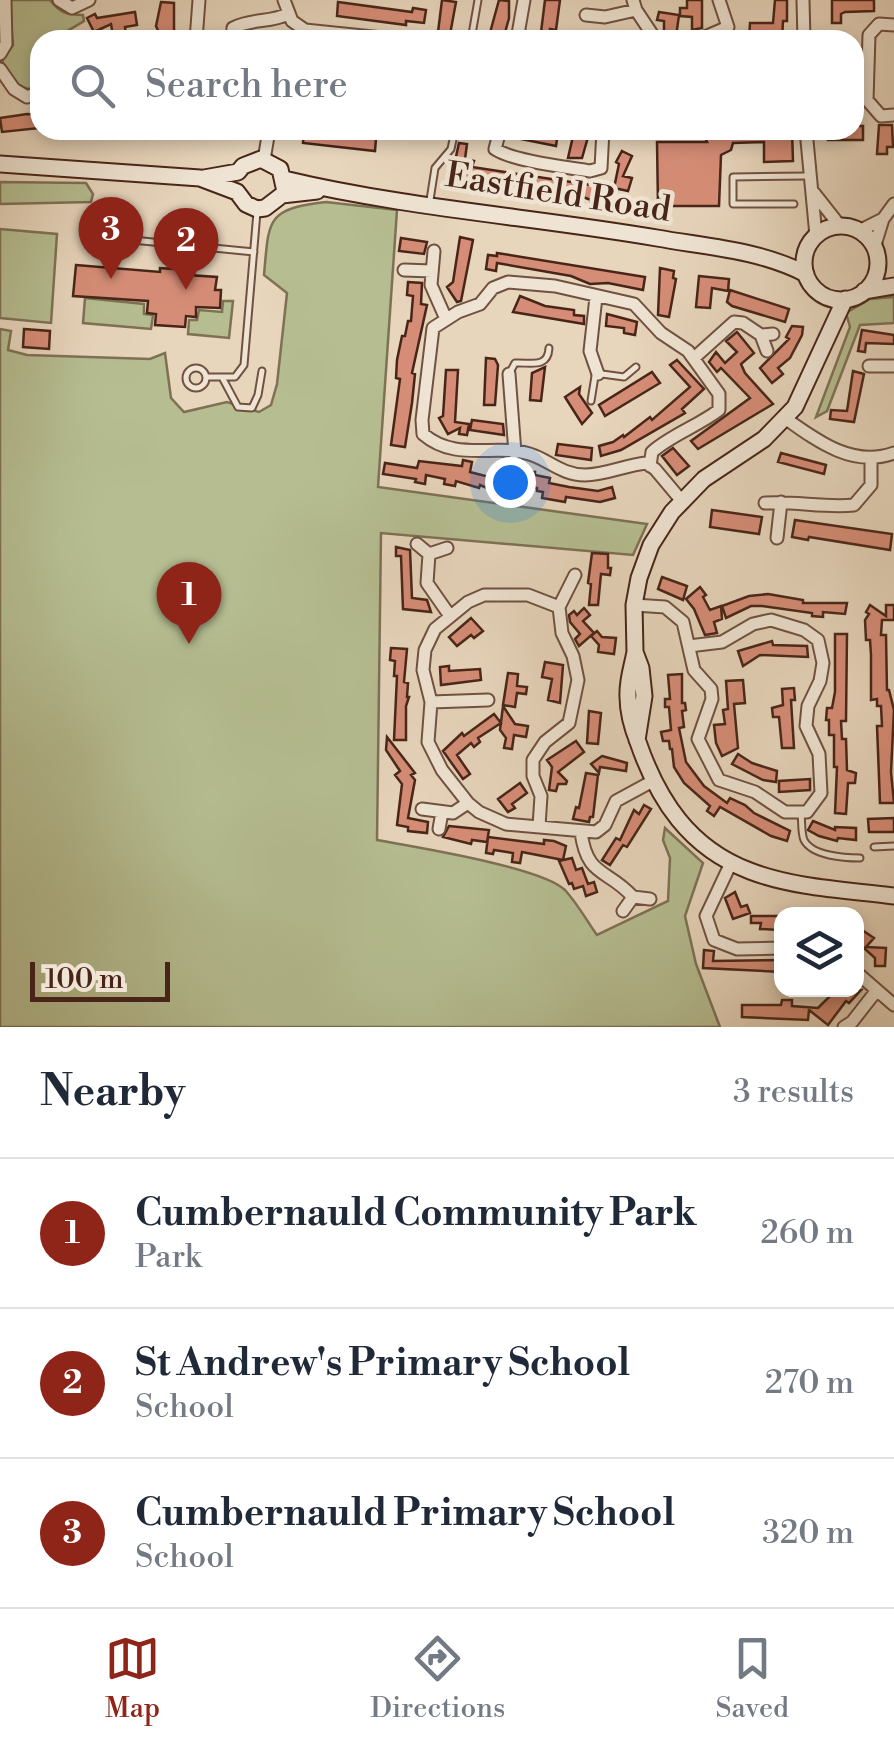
<!DOCTYPE html>
<style>
:root{--surface:#fff;--page:#f2f2f3;--text:#1f2937;--muted:#747a83;--line:#e0e1e3;--accent:#8f2418}
body{margin:0;font-family:"Libre Bodoni",serif;background:var(--page);color:var(--text)}
.controls{position:absolute;right:30px;bottom:30px;display:grid;overflow:hidden;border-radius:20px;box-shadow:0 5px 15px #0003}
.controls button{width:90px;height:90px;display:grid;place-items:center;padding:0;border:0;border-bottom:2px solid var(--line);background:var(--surface);color:var(--text);font:50px sans-serif}
.scale{position:absolute;left:30px;bottom:25px;width:140px;box-sizing:border-box;padding-left:10px;border:5px solid #482518;border-top:0;font-size:28px;line-height:35px;white-space:nowrap;color:#482518;-webkit-text-stroke:8px #efe4d3;paint-order:stroke}
.you{position:absolute;left:510px;top:482px;width:35px;height:35px;margin:-25px;border:8px solid #fff;border-radius:50%;background:#1a73e8;box-shadow:0 0 0 15px #1a73e833}
.badge{display:grid;place-items:center;width:65px;height:65px;border-radius:50%;background:var(--accent);color:#fff;font-size:32px;font-weight:700}
.pin{position:absolute;translate:-50% -82px;filter:drop-shadow(0 2px 5px #0008)}
.pin::after{content:'';position:absolute;top:52px;width:35px;height:30px;background:inherit;clip-path:polygon(0 0,100% 0,50% 100%)}
.list{margin:0;padding:0;list-style:none}
h2{display:flex;justify-content:space-between;align-items:center;height:130px;margin:0;padding:0 40px;font-size:42px}
h2 small{font-size:32px;font-weight:400;color:var(--muted)}
.list li{display:grid;grid-template-columns:65px 1fr auto;gap:30px;align-items:center;box-sizing:border-box;height:150px;padding:0 40px;border-top:2px solid var(--line)}
.list b{display:block;font-size:38px;white-space:nowrap}
.list p{margin:0;font-size:32px;white-space:nowrap;color:var(--muted)}
.list em{font-size:32px;font-style:normal;color:var(--muted)}
.icon{flex:none;width:55px;height:55px;fill:none;stroke:currentColor;stroke-width:2;stroke-linecap:round;stroke-linejoin:round}
.map{position:relative;flex:none;width:894px;height:1027px;overflow:hidden}
.search{position:absolute;background:var(--surface);box-shadow:0 5px 15px #0003;left:30px;right:30px;top:30px;height:110px;display:flex;align-items:center;gap:25px;box-sizing:border-box;padding:0 35px;border-radius:30px;color:var(--muted);font-size:38px}
.sheet{height:580px;background:var(--surface)}
nav{display:flex;justify-content:space-around;align-items:center;box-sizing:border-box;height:140px;border-top:2px solid var(--line);background:var(--surface);font-size:28px;color:var(--muted)}
nav a{display:grid;justify-items:center;gap:5px}
nav .on{color:var(--accent)}
.map>svg:first-child{display:block}
.green{fill:#b5bd91;stroke:#7e7154;stroke-width:2.5}
.building{fill:#d68d77;stroke:#482518;stroke-width:2.5}
.lines{fill:none;stroke-linecap:round;stroke-linejoin:round}
.lane-casing{stroke:#705141;stroke-width:9}
.street-casing{stroke:#705141;stroke-width:15}
.secondary-casing{stroke:#482518;stroke-width:19}
.lane{stroke:#efe4d3;stroke-width:5}
.street{stroke:#efe4d3;stroke-width:11}
.secondary{stroke:#efe4d3;stroke-width:15}
.labels{text-anchor:middle;dominant-baseline:central;stroke-width:9;stroke-linejoin:round;paint-order:stroke}
.street-label{font-size:35px;fill:#482518;stroke:#efe4d3}
</style>
<div class="map">
<svg width="894" height="1027" viewBox="0 0 894 1027">
<rect width="100%" height="100%" fill="#e7d5bc"/>
<filter id="stains"><feTurbulence type="fractalNoise" baseFrequency=".002" numOctaves="4"/><feColorMatrix values="0 0 0 0 .2 0 0 0 0 .09 0 0 0 0 .02 0 0 0 .5 -.17"/></filter>
<radialGradient id="worn" r=".72"><stop offset=".6" stop-color="#630" stop-opacity="0"/><stop offset="1" stop-color="#630" stop-opacity=".3"/></radialGradient>
<path class="green" d="M 9,0 L 50,0 C 60,13 67,15 83,15 L 84,21 L 59,36 L 58,40 L 40,40 L 40,85 L 28,89 C 18,86 0,72 3,59 C 5,54 10,50 13,45 Z
M 0,182 L 86,183 L 93,194 L 91,202 L 0,204 Z
M 326,202 L 397,210 L 378,487 L 647,524 L 633,555 L 381,533 L 377,840 C 415,847 541,867 565,890 C 577,903 587,921 597,935 L 668,901 L 670,858 L 663,840 L 665,828 L 703,863 L 685,916 L 696,964 L 720,1027 L 0,1027 L 0,329 L 11,331 L 8,350 L 27,355 L 150,359 L 165,353 L 171,398 L 184,412 L 227,402 L 259,412 L 271,405 L 277,384 L 287,293 L 264,275 C 269,219 266,209 326,202 Z
M 0,229 L 57,234 L 51,323 L 0,318 Z
M 894,297 L 894,323 L 860,325 L 827,411 L 816,417 L 850,327 L 846,313 L 870,299 Z
M 85,298 L 144,304 L 144,314 L 153,315 L 151,329 L 83,323 Z
M 223,301 L 233,301 L 229,338 L 188,334 L 189,320 L 197,320 L 199,310 L 222,312 Z"/>
<path class="building" d="M 442,0 L 456,2 L 449,40 L 437,40 Z
M 499,0 L 509,1 L 509,18 L 503,40 L 488,40 Z
M 545,0 L 560,0 L 556,30 L 550,29 L 549,33 L 541,32 Z
M 687,0 L 702,0 L 702,28 L 692,30 L 692,17 L 680,16 L 680,8 L 687,8 Z
M 775,0 L 787,0 L 787,21 L 783,21 L 782,40 L 749,40 L 750,23 L 773,23 Z
M 832,0 L 874,0 L 874,11 L 845,12 L 841,14 L 841,23 L 832,23 Z
M 161,2 L 174,3 L 174,38 L 161,37 L 156,26 Z
M 338,2 L 412,12 L 413,8 L 426,10 L 424,23 L 406,21 L 406,25 L 337,16 Z
M 135,12 L 137,25 L 125,27 L 126,34 L 113,36 L 111,24 L 94,32 L 87,18 L 95,14 L 97,18 Z
M 659,12 L 679,15 L 676,37 L 664,35 L 664,21 L 657,20 Z
M 27,114 L 39,115 L 40,128 L 2,132 L 0,118 Z
M 879,125 L 892,125 L 893,147 L 887,147 L 887,154 L 877,154 Z
M 854,126 L 863,126 L 863,140 L 828,140 L 828,130 L 854,130 Z
M 304,130 L 376,138 L 375,151 L 303,143 Z
M 517,130 L 558,133 L 556,146 L 516,138 Z
M 581,130 L 590,130 L 582,158 L 568,158 L 574,132 Z
M 710,130 L 792,130 L 793,161 L 764,162 L 764,142 L 733,143 L 731,150 L 721,155 L 719,206 L 658,206 L 657,142 L 707,142 L 704,135 Z
M 459,143 L 467,144 L 465,159 L 474,161 L 472,167 L 598,186 L 596,193 L 603,195 L 600,210 L 589,208 L 591,200 L 583,197 L 452,175 Z
M 622,151 L 632,156 L 623,176 L 632,178 L 628,191 L 614,188 L 619,164 L 616,162 Z
M 460,237 L 473,240 L 461,301 L 457,302 L 447,287 L 453,282 Z
M 401,238 L 427,242 L 424,254 L 399,251 Z
M 497,253 L 645,277 L 643,290 L 608,283 L 590,284 L 571,276 L 497,263 L 496,271 L 486,269 L 488,255 L 497,256 Z
M 76,265 L 160,272 L 160,268 L 189,270 L 189,275 L 217,277 L 215,290 L 221,290 L 220,308 L 196,307 L 196,317 L 186,316 L 185,327 L 155,325 L 156,314 L 147,313 L 148,301 L 73,296 Z
M 660,268 L 674,271 L 673,278 L 676,279 L 669,317 L 658,315 Z
M 699,276 L 729,279 L 728,291 L 712,288 L 710,308 L 696,307 Z
M 408,282 L 422,283 L 421,304 L 427,305 L 412,373 L 415,374 L 412,403 L 405,447 L 391,445 L 400,379 L 396,378 L 397,360 L 402,336 L 405,336 L 408,321 L 411,321 L 413,296 L 407,295 Z
M 730,290 L 789,309 L 785,322 L 732,306 L 727,302 Z
M 520,296 L 545,306 L 574,310 L 574,315 L 584,316 L 584,324 L 513,312 Z
M 607,314 L 637,322 L 635,335 L 624,333 L 624,328 L 606,326 Z
M 792,326 L 803,327 L 802,335 L 790,358 L 778,368 L 783,374 L 772,383 L 760,368 L 789,339 L 786,337 Z
M 24,329 L 50,331 L 49,349 L 23,347 Z
M 862,330 L 894,335 L 894,344 L 866,343 L 865,352 L 858,351 Z
M 737,332 L 754,353 L 741,364 L 745,373 L 773,404 L 698,449 L 691,441 L 750,398 L 721,368 L 717,372 L 709,362 L 716,352 L 725,363 L 737,352 L 726,341 Z
M 486,358 L 495,359 L 498,365 L 495,405 L 484,405 Z
M 677,360 L 704,389 L 682,409 L 685,413 L 621,450 L 601,456 L 599,446 L 613,442 L 623,435 L 624,437 L 650,417 L 652,420 L 690,387 L 670,365 Z
M 545,367 L 541,401 L 530,400 L 532,373 Z
M 446,370 L 458,370 L 455,422 L 469,424 L 467,435 L 459,434 L 460,428 L 448,434 L 439,418 L 443,416 Z
M 853,371 L 864,374 L 854,422 L 830,419 L 831,410 L 847,411 Z
M 652,372 L 660,383 L 605,416 L 599,405 Z
M 580,387 L 579,394 L 592,413 L 582,424 L 565,397 Z
M 472,420 L 503,424 L 504,435 L 470,430 Z
M 558,444 L 592,448 L 591,460 L 556,455 Z
M 673,448 L 689,466 L 677,475 L 662,456 Z
M 781,453 L 826,465 L 824,474 L 778,462 Z
M 463,460 L 472,462 L 470,472 L 493,478 L 497,476 L 499,465 L 525,473 L 535,472 L 535,475 L 550,478 L 549,483 L 569,487 L 598,491 L 612,487 L 615,498 L 600,502 L 566,497 L 565,502 L 542,498 L 543,492 L 537,491 L 537,488 L 504,482 L 501,494 L 480,485 L 479,488 L 456,481 L 455,486 L 444,484 L 445,479 L 426,475 L 425,484 L 415,482 L 416,479 L 383,474 L 385,463 L 417,468 L 419,461 L 462,466 Z
M 712,510 L 762,517 L 759,534 L 710,527 Z
M 795,520 L 892,534 L 890,550 L 809,537 L 808,540 L 792,537 Z
M 396,547 L 410,550 L 412,598 L 427,600 L 431,612 L 403,609 L 401,556 L 396,556 Z
M 592,553 L 608,554 L 608,568 L 611,568 L 610,575 L 601,574 L 598,605 L 589,605 L 591,584 L 588,583 Z
M 662,577 L 687,586 L 683,600 L 658,589 Z
M 700,587 L 706,595 L 703,597 L 710,610 L 721,606 L 722,619 L 714,622 L 717,633 L 705,635 L 694,609 L 686,599 Z
M 768,594 L 803,600 L 803,603 L 847,603 L 845,614 L 823,612 L 823,617 L 812,616 L 812,613 L 762,606 L 751,606 L 726,618 L 722,606 L 749,596 Z
M 870,605 L 886,616 L 886,605 L 894,605 L 894,620 L 882,620 L 881,635 L 886,635 L 887,690 L 889,690 L 894,710 L 891,772 L 894,803 L 880,803 L 877,726 L 882,726 L 881,706 L 877,706 L 877,699 L 871,700 L 871,655 L 870,640 L 866,640 L 865,620 L 869,614 L 866,612 Z
M 584,608 L 590,615 L 583,621 L 594,633 L 579,646 L 575,639 L 580,634 L 570,622 L 569,615 L 574,611 L 577,615 Z
M 471,618 L 483,631 L 474,638 L 471,635 L 457,646 L 449,637 Z
M 597,631 L 602,637 L 616,638 L 614,654 L 598,652 L 599,645 L 591,636 Z
M 835,634 L 847,634 L 846,721 L 841,721 L 842,739 L 846,739 L 847,770 L 856,773 L 855,783 L 848,783 L 846,814 L 835,813 L 837,767 L 834,767 L 834,735 L 829,735 L 829,720 L 826,720 L 827,708 L 832,708 L 835,692 Z
M 772,641 L 773,645 L 807,646 L 808,657 L 760,655 L 743,666 L 738,651 Z
M 391,648 L 407,649 L 404,682 L 408,683 L 407,697 L 409,697 L 406,706 L 406,740 L 394,740 L 397,676 L 394,676 L 395,661 L 390,660 Z
M 545,662 L 563,665 L 560,703 L 548,700 L 552,679 L 542,677 Z
M 449,666 L 449,671 L 480,669 L 481,680 L 441,685 L 440,667 Z
M 508,673 L 518,674 L 517,686 L 527,687 L 526,694 L 517,693 L 515,707 L 503,705 Z
M 682,674 L 682,703 L 685,703 L 686,710 L 682,711 L 684,727 L 679,728 L 686,762 L 704,786 L 727,803 L 730,798 L 745,805 L 754,813 L 790,831 L 787,841 L 771,836 L 720,807 L 714,816 L 707,811 L 710,806 L 684,783 L 674,767 L 672,749 L 670,749 L 669,741 L 663,741 L 661,732 L 671,730 L 669,707 L 665,707 L 665,699 L 670,699 L 668,675 Z
M 743,680 L 745,703 L 734,704 L 738,748 L 722,756 L 716,743 L 714,725 L 725,724 L 723,710 L 728,709 L 726,681 Z
M 794,688 L 795,700 L 791,700 L 794,748 L 782,748 L 779,717 L 773,717 L 772,708 L 783,705 L 782,689 Z
M 503,706 L 515,724 L 528,726 L 526,737 L 514,735 L 512,749 L 504,748 L 506,738 L 500,730 Z
M 589,711 L 601,713 L 598,744 L 587,743 Z
M 494,714 L 501,723 L 478,738 L 480,742 L 474,747 L 471,743 L 457,755 L 470,774 L 463,779 L 443,751 L 462,733 L 464,736 Z
M 387,737 L 415,773 L 411,775 L 415,780 L 408,818 L 428,822 L 427,833 L 408,831 L 408,827 L 397,825 L 402,784 L 395,775 L 400,771 L 386,750 Z
M 576,741 L 584,752 L 558,772 L 567,781 L 566,784 L 558,784 L 556,791 L 549,790 L 552,767 L 547,760 Z
M 738,754 L 752,763 L 777,771 L 776,782 L 763,780 L 732,764 Z
M 602,756 L 627,763 L 626,771 L 600,767 L 599,773 L 591,764 Z
M 586,773 L 598,775 L 593,817 L 590,817 L 589,822 L 573,819 L 576,807 L 579,808 Z
M 810,779 L 810,790 L 779,792 L 779,781 Z
M 520,783 L 527,793 L 512,804 L 515,808 L 508,812 L 498,799 Z
M 644,805 L 651,809 L 627,847 L 623,845 L 610,865 L 602,860 L 616,838 L 620,840 L 634,810 L 639,814 Z
M 894,818 L 894,832 L 869,832 L 868,819 Z
M 813,821 L 835,830 L 835,827 L 856,828 L 856,840 L 838,838 L 837,841 L 819,836 L 808,830 Z
M 449,826 L 489,830 L 487,842 L 472,840 L 471,844 L 443,837 Z
M 488,837 L 544,844 L 544,840 L 554,841 L 566,846 L 563,860 L 522,852 L 520,863 L 512,862 L 513,853 L 494,850 L 493,854 L 486,853 Z
M 572,858 L 576,870 L 582,868 L 588,884 L 594,882 L 597,892 L 586,896 L 583,886 L 574,889 L 572,883 L 569,884 L 559,861 Z
M 735,892 L 741,907 L 747,905 L 750,913 L 733,919 L 725,898 Z
M 751,916 L 779,916 L 779,930 L 760,929 L 761,923 L 751,923 Z
M 856,926 L 874,938 L 866,947 L 886,948 L 885,966 L 875,966 L 875,958 L 864,948 L 861,952 L 856,948 Z
M 704,950 L 714,951 L 713,961 L 782,960 L 782,972 L 703,968 Z
M 836,990 L 861,990 L 849,1003 L 846,1001 L 828,1025 L 809,1010 L 808,1020 L 742,1017 L 742,1005 L 781,1005 L 782,1000 L 792,1000 L 792,1006 L 818,1008 Z"/>
<g class="lines">
<g class="lane-casing">
<path id="lane" d="M 471,40 L 478,0
M 430,200 L 435,168 L 451,149 L 455,130
M 794,204 L 733,204 L 733,177 L 808,176
M 92,236 L 254,252
M186 378a10 10 0 1 1 20 0a10 10 0 1 1-20 0Z
M 509,374 L 515,363 C 530,362 548,369 549,348
M 206,377 L 235,377 L 244,365 L 257,212
M 223,379 L 238,407 L 252,408 L 258,395 L 262,371
M 591,401 L 595,376 L 602,374 L 624,377 L 636,367
M 801,814 C 802,821 801,833 804,840 C 812,856 845,858 860,858
M 874,847 L 894,846"/>
</g>
<g class="street-casing">
<path id="street" d="M 59,0 L 72,8 L 89,0
M 284,0 L 292,21 L 305,30 L 402,40
M 803,0 L 804,40
M 636,10 L 656,40
M 586,15 L 605,17 L 636,10 L 633,0
M 894,25 L 879,24 L 869,35 L 867,100 L 881,116 L 894,115
M 196,40 L 199,0
M 232,40 L 233,28 C 252,18 270,23 288,14
M 517,40 L 524,0
M 698,40 L 728,27 L 719,0
M 0,54 L 6,44 L 5,0
M 0,69 L 14,89 L 27,97 L 40,92
M 500,130 L 495,149 C 513,161 566,167 590,171 L 601,168 L 603,130
M 806,130 L 816,236
M 264,160 L 268,136 L 273,130
M 814,193 L 840,226
M 859,231 L 883,219
M 874,248 L 883,219 L 894,204
M 434,251 L 431,285 L 446,319
M 404,270 L 432,271
M 596,297 L 590,351 L 598,374
M 767,351 L 761,335 L 773,334
M 694,358 L 734,322 L 743,323 L 761,335
M 869,366 L 894,366
M 509,374 L 515,453
M 785,418 C 817,441 853,468 894,453
M 650,466 L 652,452 C 671,435 698,426 719,410 L 719,394 L 688,351 L 661,333 L 634,304 L 555,286 L 508,282 L 493,288 L 480,304 L 458,312 L 433,328 L 422,420 L 423,434 C 458,464 499,441 535,456 C 552,463 564,475 585,475 C 605,475 626,465 646,463 L 655,469 L 681,500
M 765,503 C 796,501 824,508 854,505 L 871,485 L 871,458
M 777,538 L 781,502
M 417,544 L 429,554 L 427,583 L 450,616
M 429,554 L 447,548
M 634,605 L 665,607 L 683,622 L 694,670 L 711,689 L 712,699 L 698,739 L 719,780 L 755,792 L 785,812 L 807,812 L 821,793 L 819,754 L 806,726 L 808,706 L 820,681 L 823,663 L 818,640 L 804,630 L 771,620 L 753,624 L 722,642 L 689,646
M 559,607 L 575,575
M 431,702 L 488,700
M 422,809 L 453,813 L 468,803
M 539,826 L 541,796 L 533,776 L 533,760 L 545,742 L 569,723 L 578,680 L 573,656 L 562,633 L 559,607 L 528,595 L 484,595 L 468,602 L 435,629 L 425,650 L 423,670 L 431,702 L 428,742 L 442,770 L 468,803 L 479,812 L 506,824 L 596,832 L 605,825 L 616,801 L 651,782
M 439,829 L 442,812
M 581,832 C 587,878 607,868 633,897 L 650,899
M 731,863 L 706,916 L 714,940 L 737,949 L 782,948
M 623,911 L 633,897
M 856,972 L 894,1005
M 844,1027 L 852,1022 L 877,990"/>
</g>
<g class="secondary-casing">
<path id="secondary" d="M 0,164 L 200,178 L 237,192 L 246,204 L 257,209 L 265,208 L 282,195 L 317,191
M 204,178 L 238,172 L 243,166 L 261,159 L 280,169 L 284,187
M 284,179 C 405,208 534,217 657,238 C 707,247 760,250 806,274
M804 263a37 37 0 1 1 74 0a37 37 0 1 1-74 0Z
M 864,291 L 894,286
M 635,652 C 632,668 627,681 628,697 C 628,714 632,727 638,742 C 658,800 689,848 750,871 C 794,888 847,890 894,896
M 637,740 L 644,696 L 641,668 L 635,652 L 634,605 L 639,578 L 651,545 L 672,512 L 704,479 L 764,439 L 795,407 L 845,299"/>
</g>
<use href="#lane" class="lane"/>
<use href="#street" class="street"/>
<use href="#secondary" class="secondary"/>
</g>
<g class="labels">
<g class="street-label">
<text transform="translate(558 193) rotate(9)">Eastfield Road</text>
</g>
</g>
<rect width="100%" height="100%" filter="url(#stains)"/>
<rect width="100%" height="100%" fill="url(#worn)"/>
</svg>
<div class="controls">
<button><svg class="icon" aria-label="layers" viewBox="0 0 24 24"><path d="M12 4l9 5-9 5-9-5zM3 14l9 5 9-5"/></svg></button>
</div>
<div class="scale">100 m</div>
<div class="you"></div>
<div class="pin badge" style="left:189px;top:644px">1</div>
<div class="pin badge" style="left:186px;top:290px">2</div>
<div class="pin badge" style="left:111px;top:279px">3</div>
<div class="search"><svg class="icon" aria-label="search" viewBox="0 0 24 24"><circle cx="10" cy="10" r="6"/><path d="M15 15l6 6"/></svg>Search here</div>
</div>
<section class="sheet">
<h2>Nearby<small>3 results</small></h2>
<ul class="list">
<li><span class="badge">1</span><div><b>Cumbernauld Community Park</b><p>Park</p></div><em>260 m</em></li>
<li><span class="badge">2</span><div><b>St Andrew's Primary School</b><p>School</p></div><em>270 m</em></li>
<li><span class="badge">3</span><div><b>Cumbernauld Primary School</b><p>School</p></div><em>320 m</em></li>
</ul>
</section>
<nav>
<a class="on"><svg class="icon" aria-label="map" viewBox="0 0 24 24"><path d="M3 6l6-2 6 2 6-2v14l-6 2-6-2-6 2zM9 4v14M15 6v14"/></svg>Map</a>
<a><svg class="icon" aria-label="directions" viewBox="0 0 24 24"><path d="M12 3l9 9-9 9-9-9zM9 14v-3h6M13 9l2 2-2 2"/></svg>Directions</a>
<a><svg class="icon" aria-label="saved" viewBox="0 0 24 24"><path d="M7 4h10v16l-5-4-5 4z"/></svg>Saved</a>
</nav>
